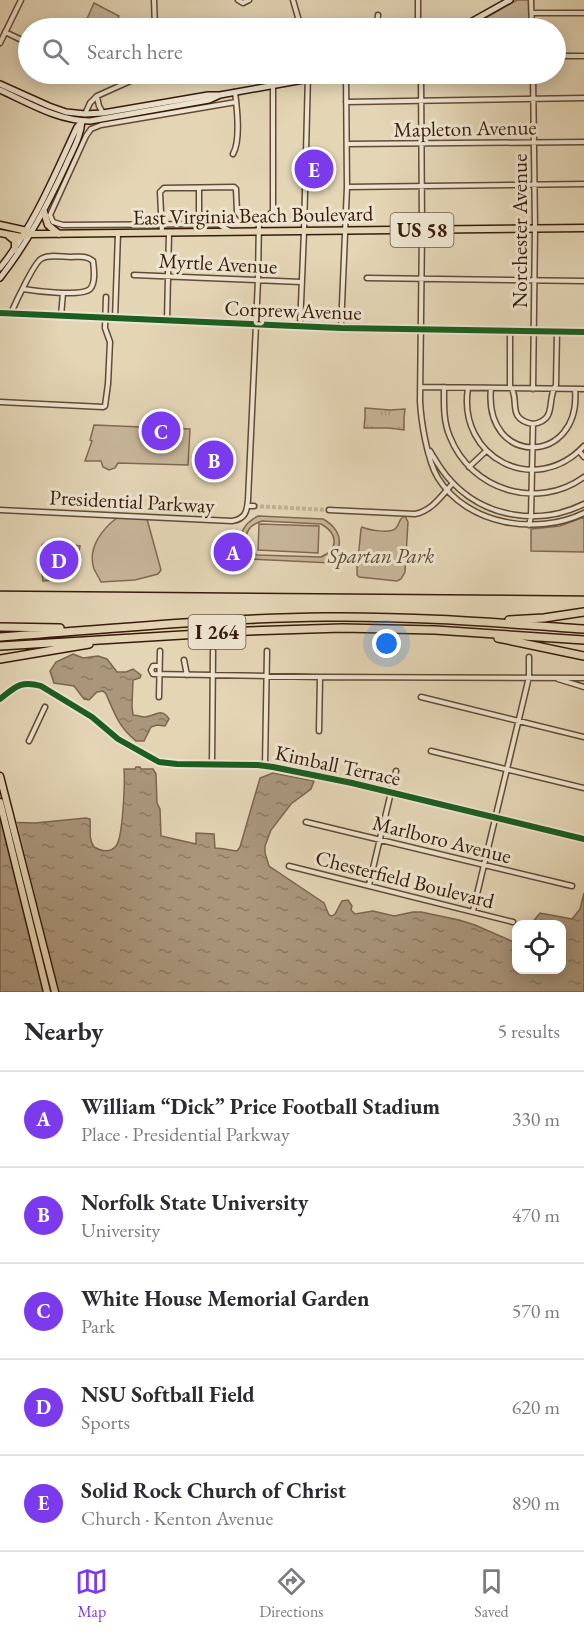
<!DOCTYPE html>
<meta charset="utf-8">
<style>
:root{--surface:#fff;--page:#f7f7f7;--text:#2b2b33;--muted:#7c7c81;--line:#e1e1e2;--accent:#7c3aed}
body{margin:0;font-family:"EB Garamond",serif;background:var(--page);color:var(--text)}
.controls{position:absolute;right:18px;bottom:18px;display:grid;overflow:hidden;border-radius:12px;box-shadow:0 3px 15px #0003}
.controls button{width:54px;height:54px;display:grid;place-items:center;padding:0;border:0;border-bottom:2px solid var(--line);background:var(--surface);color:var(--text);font:30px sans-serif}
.you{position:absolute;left:387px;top:644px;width:21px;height:21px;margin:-15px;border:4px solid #fff;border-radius:50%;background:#1a73e8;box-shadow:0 0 0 9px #1a73e833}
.badge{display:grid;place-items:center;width:39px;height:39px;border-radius:50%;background:var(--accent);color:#fff;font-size:20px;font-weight:700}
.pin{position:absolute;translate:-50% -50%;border:3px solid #fff;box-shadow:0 2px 6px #0006}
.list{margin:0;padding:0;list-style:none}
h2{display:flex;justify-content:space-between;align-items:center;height:78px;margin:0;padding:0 24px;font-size:26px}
h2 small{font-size:20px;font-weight:400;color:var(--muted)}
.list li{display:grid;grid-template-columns:39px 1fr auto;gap:18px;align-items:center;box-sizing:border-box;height:96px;padding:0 24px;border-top:2px solid var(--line)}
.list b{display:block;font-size:22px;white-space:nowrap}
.list p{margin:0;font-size:20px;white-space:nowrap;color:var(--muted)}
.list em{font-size:20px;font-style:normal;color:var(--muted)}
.icon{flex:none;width:33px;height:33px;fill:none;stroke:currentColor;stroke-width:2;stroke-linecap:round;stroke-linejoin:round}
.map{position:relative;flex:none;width:584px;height:992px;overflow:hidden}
.search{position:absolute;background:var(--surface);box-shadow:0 3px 15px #0003;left:18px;right:18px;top:18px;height:66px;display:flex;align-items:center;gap:15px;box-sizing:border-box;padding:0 21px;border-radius:33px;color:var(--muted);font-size:22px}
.sheet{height:558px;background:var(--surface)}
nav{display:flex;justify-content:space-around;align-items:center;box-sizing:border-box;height:84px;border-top:2px solid var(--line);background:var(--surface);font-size:16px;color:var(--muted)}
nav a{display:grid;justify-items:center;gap:3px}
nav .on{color:var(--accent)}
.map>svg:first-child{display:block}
.grass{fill:url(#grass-tufts);stroke:#806852;stroke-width:1.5}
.park{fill:#c7b598;stroke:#806852;stroke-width:1.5;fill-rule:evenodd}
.water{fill:url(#water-ripples);stroke:#7c654e;stroke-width:1.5}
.pier{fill:#e4d5b5}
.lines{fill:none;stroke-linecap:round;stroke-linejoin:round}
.minor-tunnel{stroke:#c2b093;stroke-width:4;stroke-dasharray:4 2;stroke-linecap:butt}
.minor-casing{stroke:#634a36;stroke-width:7}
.tertiary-casing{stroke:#634a36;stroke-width:8}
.secondary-casing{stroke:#381b0b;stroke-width:8}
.primary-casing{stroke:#381b0b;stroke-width:9}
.motorway-casing{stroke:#381b0b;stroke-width:10}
.minor{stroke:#ede4cf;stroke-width:4}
.tertiary{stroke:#ede4cf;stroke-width:4.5}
.secondary{stroke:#ede4cf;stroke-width:5}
.primary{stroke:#e4d5b5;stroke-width:6}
.motorway{stroke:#e4d5b5;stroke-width:7}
.tram{stroke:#381b0b;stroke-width:1.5}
.cycleway-casing{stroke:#ede4cf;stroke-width:10}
.cycleway{stroke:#1b5e20;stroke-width:6}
.labels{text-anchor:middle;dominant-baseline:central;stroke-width:6;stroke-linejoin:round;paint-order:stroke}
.shield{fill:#ede4cf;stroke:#6e5746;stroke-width:1.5}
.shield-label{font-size:20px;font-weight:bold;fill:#381b0b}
.street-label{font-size:21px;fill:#381b0b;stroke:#ede4cf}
.park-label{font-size:21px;font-style:italic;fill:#634935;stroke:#ede4cf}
</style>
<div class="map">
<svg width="584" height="992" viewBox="0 0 584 992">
<defs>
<pattern id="grass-tufts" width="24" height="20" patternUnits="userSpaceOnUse" patternTransform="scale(1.5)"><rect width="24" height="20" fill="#c7b598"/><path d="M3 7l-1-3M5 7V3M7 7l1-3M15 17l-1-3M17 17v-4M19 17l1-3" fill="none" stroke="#ac9b82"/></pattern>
<pattern id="water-ripples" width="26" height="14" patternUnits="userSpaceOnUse" patternTransform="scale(1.5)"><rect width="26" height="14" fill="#aa967b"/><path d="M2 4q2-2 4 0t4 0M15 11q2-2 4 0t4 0" fill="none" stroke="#8b7a63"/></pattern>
</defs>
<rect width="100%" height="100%" fill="#e4d5b5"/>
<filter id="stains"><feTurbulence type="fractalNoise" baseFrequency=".00333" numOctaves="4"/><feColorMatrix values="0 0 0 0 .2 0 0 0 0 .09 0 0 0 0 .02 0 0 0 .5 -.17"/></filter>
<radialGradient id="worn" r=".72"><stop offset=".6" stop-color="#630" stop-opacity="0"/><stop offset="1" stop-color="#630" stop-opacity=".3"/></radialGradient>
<path class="grass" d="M 365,408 L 390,410 L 405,409 L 404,418 L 404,430 L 389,428 L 364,428 L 365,418 Z"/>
<path class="park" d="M 517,0 L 529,0 L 529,28 L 468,28 Z
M 94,3 L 119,16 L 113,28 L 101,28 L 86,21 Z
M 94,425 L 190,429 L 188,465 L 118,463 L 115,468 L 109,470 L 103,467 L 101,461 L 85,461 L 92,441 L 90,440 Z
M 258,516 L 323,519 C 334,525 343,536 338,549 C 335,556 332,556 332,563 L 246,559 C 247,552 244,551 242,545 C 238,531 247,522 258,516 ZM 262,521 L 321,524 C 338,533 339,549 321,557 L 257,555 C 241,543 243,527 262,521 Z
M 404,516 L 406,518 L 408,522 L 405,572 L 401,579 L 397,581 L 359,577 L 357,575 L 357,569 L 361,529 L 362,527 C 368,530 391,534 396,528 C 400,524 398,520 404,516 Z
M 118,517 L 147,519 L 161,570 L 158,574 L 135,580 L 101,582 C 99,578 96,573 94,569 C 87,548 102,529 118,517 Z
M 584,517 L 584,552 L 531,551 L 531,529 L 560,526 Z
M 259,524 L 319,526 L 318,553 L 258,550 Z
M 45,543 L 66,544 L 80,546 C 77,570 66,580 43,581 L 41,567 L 42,545 Z"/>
<path class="water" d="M 73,654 L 83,658 L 98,656 L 107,659 L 117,672 L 126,672 L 133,669 L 141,675 L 140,678 L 133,680 L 132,706 L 133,715 C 135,715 143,717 145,717 C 155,716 162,707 169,719 L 165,726 L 157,725 L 151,727 L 144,741 L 136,741 C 118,726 115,714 106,694 L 103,691 L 97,692 L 89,700 L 84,699 L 74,686 L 54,683 L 50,671 L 56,662 Z
M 136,767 L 140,767 L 141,769 L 153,769 L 156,774 L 157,803 L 160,809 L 161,836 L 196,844 L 196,833 L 214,834 L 215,848 C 223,848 229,850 237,851 L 240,847 L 260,778 L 273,773 L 314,781 L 311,789 L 291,804 L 271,830 L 265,846 L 265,853 L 269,866 L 324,903 L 329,915 L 332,916 L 335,914 L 342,901 L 348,900 L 352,906 L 351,910 L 355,914 L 373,911 L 394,916 L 413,912 L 421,912 L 459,920 L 475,925 L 516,943 L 516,969 L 562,969 L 562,924 L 531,924 L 540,913 L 572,919 L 580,909 L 584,893 L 584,992 L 0,992 L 0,822 L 35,823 L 86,818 L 90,819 C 91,830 88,838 94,847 C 101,851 110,853 116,846 C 123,838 125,782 124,769 L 135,769 Z"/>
<path class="pier" d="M 0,819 L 16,819 L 59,992 L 43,992 Z"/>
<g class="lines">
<path class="minor-tunnel" d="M 254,506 L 329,510"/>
<g class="minor-casing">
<path id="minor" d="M 154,0 L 155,28
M 238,0 L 243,3 L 249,0
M 293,0 L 301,28
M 418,0 L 418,28
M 531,0 L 532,28
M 532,13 L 584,13
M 377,28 L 378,15
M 5,32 L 28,43
M 0,43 L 21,0
M 556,56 L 584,56
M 421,74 L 422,230 L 420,401 C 421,421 427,460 438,478 C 467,525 537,536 584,513
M 97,97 L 99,106 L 103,113
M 346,102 L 584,98
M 85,114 L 90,103 L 97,96 L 146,74
M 347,144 L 584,142
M 233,154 C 241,140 237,108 235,92
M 347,187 L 584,184
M 199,188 L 199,224
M 230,231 L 218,224 L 63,225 L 53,222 L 50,215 L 86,136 L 91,129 L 101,125 L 236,102
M 162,233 L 160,192 L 164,188 L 234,187 L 236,189 L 237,212 L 241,217 L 267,217 L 273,211 L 273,85
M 134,275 L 301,282
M 367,278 L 584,281
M 4,313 L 341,328 L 584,332
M 11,313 C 15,304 34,263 41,259 C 48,254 62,257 70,257 C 78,257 86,255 93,261 C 94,269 96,283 90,289 C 82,297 35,291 23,289
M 61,316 L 63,293
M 115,319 L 118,233
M 167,321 L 169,233
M 300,327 L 304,231 L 308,74
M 341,328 L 347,187 L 346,74
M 510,331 L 510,386 C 521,399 505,419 533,424 C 558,420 546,400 556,385 L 557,331
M 421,387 L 584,389
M 444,387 C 444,404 443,421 450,437 C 471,490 537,511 584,477
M 468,388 C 457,458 535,498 584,446
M 491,388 C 483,468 582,466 575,389
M 533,389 L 535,228 L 533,74
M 0,402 L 103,407 L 105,406 L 108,384 L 110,342 L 105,328 L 106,297
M 430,451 C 436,461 442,472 451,481 C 485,518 540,526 584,504
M 579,451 L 584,457
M 469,467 L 486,451
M 248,506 L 254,506
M 0,510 L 232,521 C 245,519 247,512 248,500 L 258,280 L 259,218
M 329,510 L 415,514 C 432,511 442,495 453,483
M 529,525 L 531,517 L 533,424
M 184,660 L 187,675
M 159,666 L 153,666 L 151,670 L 153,674 L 320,677 L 584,678
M 558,679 L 584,687
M 159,697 L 160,651
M 421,697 L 584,737
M 319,731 L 320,677
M 29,741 L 45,707
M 431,751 L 584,788
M 212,764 L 213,651
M 265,766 L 267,651
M 306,822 L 572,886
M 289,866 L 513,922
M 369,885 L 396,771
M 473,911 L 529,677 L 529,657"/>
</g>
<g class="tertiary-casing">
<path id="tertiary" d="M 0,699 C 15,687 21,680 41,686 L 92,717 L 118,739 L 159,762 L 177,764 L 258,765 L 273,767 L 352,783 L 584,839"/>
</g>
<g class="secondary-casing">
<path id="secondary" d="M 460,28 L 510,0
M 0,84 L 49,106 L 66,112 L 85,114 L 103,113 L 208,95 L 220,95 L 337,74
M 0,90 C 29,103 58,121 90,121 L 209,100 L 220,95
M 0,268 C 34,226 54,176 77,127 L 82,121
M 0,278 C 28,242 47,206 66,165 C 72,151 81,137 82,121
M 0,312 L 4,313"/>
</g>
<g class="primary-casing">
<path id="primary" d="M 44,212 L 48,225 L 59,234
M 0,225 L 27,231 L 31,234
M 0,233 L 22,237 L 31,234 L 584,228
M 9,236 L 15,241 L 15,250
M 0,776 L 55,992
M 0,802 L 47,992"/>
</g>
<g class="motorway-casing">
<path id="motorway" d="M 509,620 L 544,618 L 584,612
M 0,627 L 60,628
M 0,637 C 108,629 217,618 326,617 C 412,616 498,623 584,629
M 498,638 L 584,656
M 0,646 L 249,631 L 342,628 L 435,630 L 584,640
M 0,659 L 89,644"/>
</g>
<use href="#minor" class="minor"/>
<use href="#tertiary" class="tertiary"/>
<use href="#secondary" class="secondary"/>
<use href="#primary" class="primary"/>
<use href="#motorway" class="motorway"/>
<path class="tram" d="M 0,591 L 584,596"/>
<g class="cycleway-casing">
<path id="cycleway" d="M 0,313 L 341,328 L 584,332
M 0,699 C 15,687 21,680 41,686 L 92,717 L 118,739 L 159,762 L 177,764 L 258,765 L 273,767 L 352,783 L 584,839"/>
</g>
<use href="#cycleway" class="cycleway"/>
</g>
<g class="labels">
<g class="shield">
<rect x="390.5" y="213" width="63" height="34" rx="4.5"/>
<rect x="188.5" y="615" width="57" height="34" rx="4.5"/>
</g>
<g class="shield-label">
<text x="422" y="230">US 58</text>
<text x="217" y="632">I 264</text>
</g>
<g class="street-label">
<text transform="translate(465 128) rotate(-1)">Mapleton Avenue</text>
<text transform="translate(253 215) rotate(-1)">East Virginia Beach Boulevard</text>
<text transform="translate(519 231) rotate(-90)">Norchester Avenue</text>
<text transform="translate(218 263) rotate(3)">Myrtle Avenue</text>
<text transform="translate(293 310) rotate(2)">Corprew Avenue</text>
<text transform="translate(132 501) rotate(3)">Presidential Parkway</text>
<text transform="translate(338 765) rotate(12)">Kimball Terrace</text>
<text transform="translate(442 839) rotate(14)">Marlboro Avenue</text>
<text transform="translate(405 879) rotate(14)">Chesterfield Boulevard</text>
</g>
<g class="park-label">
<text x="381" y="555">Spartan Park</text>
</g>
</g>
<rect width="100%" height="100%" filter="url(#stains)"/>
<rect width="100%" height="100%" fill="url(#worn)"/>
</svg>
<div class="controls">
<button><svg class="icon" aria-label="locate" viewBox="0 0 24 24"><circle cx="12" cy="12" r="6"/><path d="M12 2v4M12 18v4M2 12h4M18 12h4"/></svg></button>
</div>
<div class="you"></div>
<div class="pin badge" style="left:233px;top:552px">A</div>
<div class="pin badge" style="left:214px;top:460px">B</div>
<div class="pin badge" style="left:161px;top:431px">C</div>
<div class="pin badge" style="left:59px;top:560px">D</div>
<div class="pin badge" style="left:314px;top:169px">E</div>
<div class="search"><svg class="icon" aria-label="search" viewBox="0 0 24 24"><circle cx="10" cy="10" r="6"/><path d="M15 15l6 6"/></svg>Search here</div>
</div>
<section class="sheet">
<h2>Nearby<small>5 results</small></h2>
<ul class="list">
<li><span class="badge">A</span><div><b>William “Dick” Price Football Stadium</b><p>Place · Presidential Parkway</p></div><em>330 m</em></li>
<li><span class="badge">B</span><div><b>Norfolk State University</b><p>University</p></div><em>470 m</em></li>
<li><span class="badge">C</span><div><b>White House Memorial Garden</b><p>Park</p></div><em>570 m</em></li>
<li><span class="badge">D</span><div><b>NSU Softball Field</b><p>Sports</p></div><em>620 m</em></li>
<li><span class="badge">E</span><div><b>Solid Rock Church of Christ</b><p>Church · Kenton Avenue</p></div><em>890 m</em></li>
</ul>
</section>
<nav>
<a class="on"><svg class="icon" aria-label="map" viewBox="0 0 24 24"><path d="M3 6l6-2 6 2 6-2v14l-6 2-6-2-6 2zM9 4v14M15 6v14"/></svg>Map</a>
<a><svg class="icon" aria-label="directions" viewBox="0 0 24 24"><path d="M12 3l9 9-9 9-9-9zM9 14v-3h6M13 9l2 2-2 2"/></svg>Directions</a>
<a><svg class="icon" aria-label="saved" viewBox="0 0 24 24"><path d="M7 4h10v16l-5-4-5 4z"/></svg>Saved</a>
</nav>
